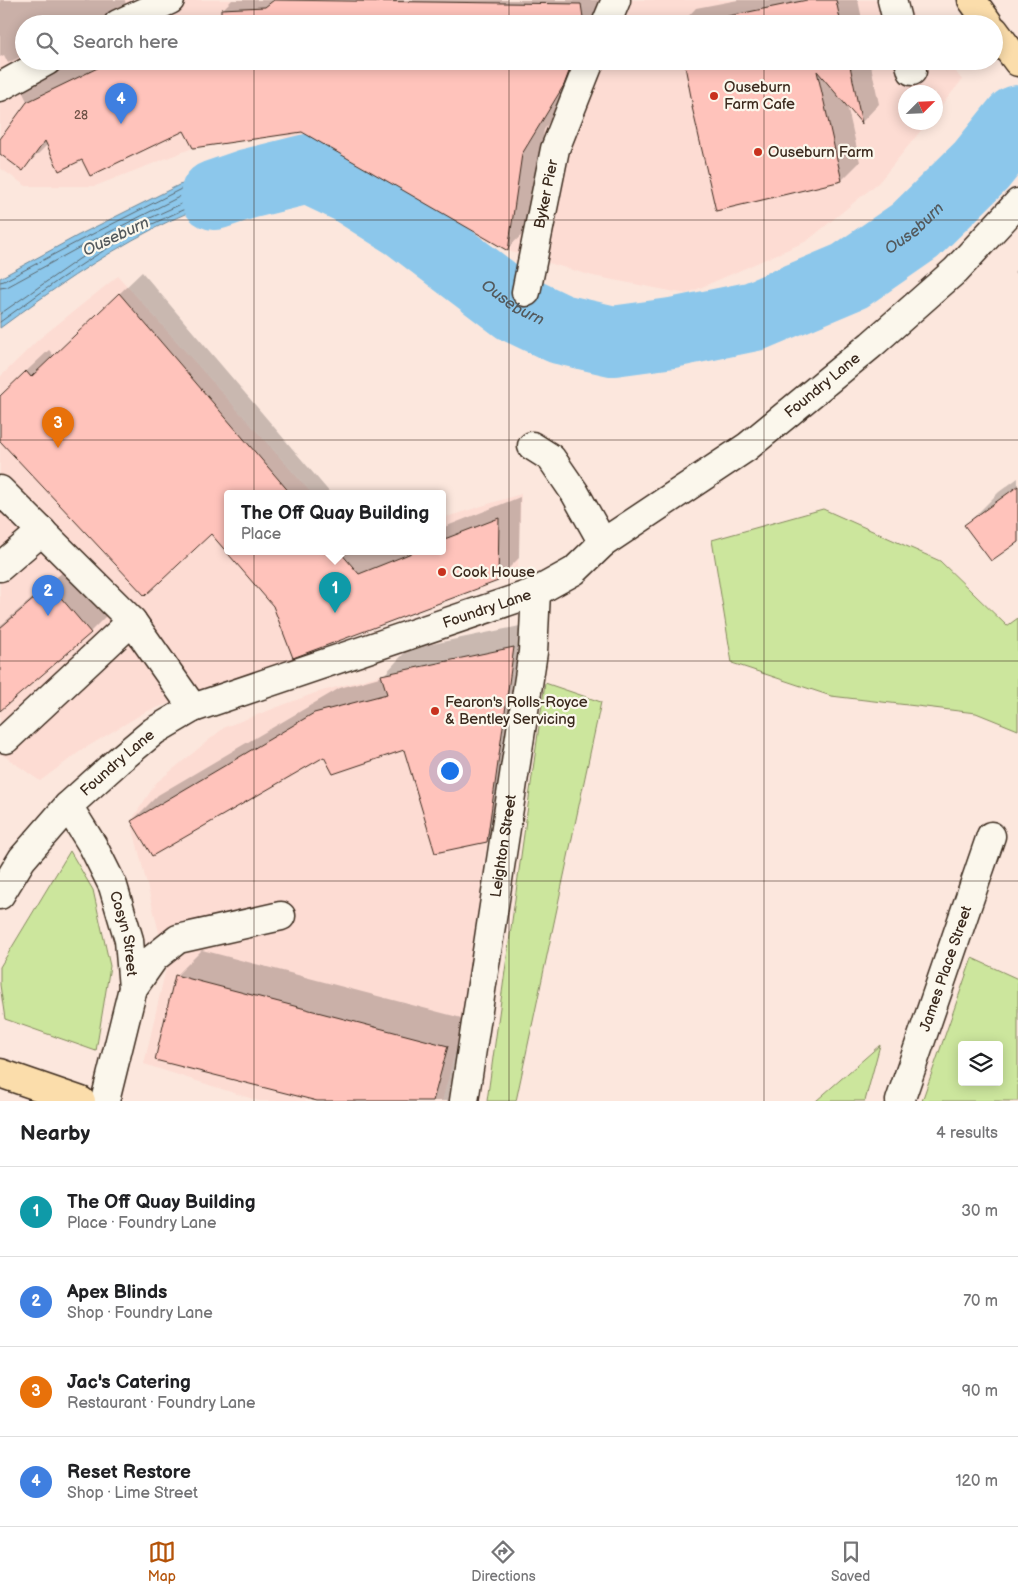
<!DOCTYPE html>
<meta charset="utf-8">
<style>
:root{--surface:#fff;--page:#f2f2f2;--text:#202124;--muted:#757577;--line:#e0e0e0;--accent:#b45309}
body{margin:0;font-family:"Balsamiq Sans",sans-serif;background:var(--page);color:var(--text)}
.controls{position:absolute;right:15px;bottom:15px;display:grid;overflow:hidden;border-radius:5px;box-shadow:0 2px 12px #0003}
.controls button{width:45px;height:45px;display:grid;place-items:center;padding:0;border:0;border-bottom:1px solid var(--line);background:var(--surface);color:var(--text);font:25px sans-serif}
.compass{position:absolute;left:898px;top:85px;width:45px;height:45px;border-radius:50%;background:var(--surface);box-shadow:0 2px 12px #0003;rotate:66deg}
.you{position:absolute;left:449px;top:770px;width:18px;height:18px;margin:-12px;border:4px solid #fff;border-radius:50%;background:#1a73e8;box-shadow:0 0 0 8px #1a73e833}
.badge{display:grid;place-items:center;width:32px;height:32px;border-radius:50%;background:var(--accent);color:#fff;font-size:16px;font-weight:700}
.pin{position:absolute;translate:-50% -41px;filter:drop-shadow(0 1px 2px #0008)}
.pin::after{content:'';position:absolute;top:26px;width:18px;height:15px;background:inherit;clip-path:polygon(0 0,100% 0,50% 100%)}
.popup{position:absolute;left:224px;top:490px;width:222px;height:65px;box-sizing:border-box;display:grid;place-content:center;border-radius:5px;background:var(--surface);filter:drop-shadow(0 1px 4px #0005);font-size:16px;white-space:nowrap;color:var(--muted)}
.popup b{font-size:19px;color:var(--text)}
.popup::after{content:'';position:absolute;left:50%;top:100%;margin-left:-10px;border:10px solid transparent;border-top-color:var(--surface)}
.list{margin:0;padding:0;list-style:none}
h2{display:flex;justify-content:space-between;align-items:center;height:65px;margin:0;padding:0 20px;font-size:21px}
h2 small{font-size:16px;font-weight:400;color:var(--muted)}
.list li{display:grid;grid-template-columns:32px 1fr auto;gap:15px;align-items:center;box-sizing:border-box;height:90px;padding:0 20px;border-top:1px solid var(--line)}
.list b{display:block;font-size:19px;white-space:nowrap}
.list p{margin:0;font-size:16px;white-space:nowrap;color:var(--muted)}
.list em{font-size:16px;font-style:normal;color:var(--muted)}
.icon{flex:none;width:28px;height:28px;fill:none;stroke:currentColor;stroke-width:2;stroke-linecap:round;stroke-linejoin:round}
.map{position:relative;flex:none;width:1018px;height:1101px;overflow:hidden}
.search{position:absolute;background:var(--surface);box-shadow:0 2px 12px #0003;left:15px;right:15px;top:15px;height:55px;display:flex;align-items:center;gap:12px;box-sizing:border-box;padding:0 18px;border-radius:28px;color:var(--muted);font-size:19px}
.sheet{height:425px;background:var(--surface)}
nav{display:flex;justify-content:space-around;align-items:center;box-sizing:border-box;height:70px;border-top:1px solid var(--line);background:var(--surface);font-size:14px;color:var(--muted)}
nav a{display:grid;justify-items:center;gap:2px}
nav .on{color:var(--accent)}
.map>svg:first-child{display:block}
.built{fill:#fddcd3}
.green{fill:#cce69d;stroke:#84885e;fill-rule:evenodd}
.water{fill:#8cc7eb;stroke:#6c8899}
.shadow{fill:#0003}
.lines{fill:none;stroke-linecap:round;stroke-linejoin:round}
.shore{stroke:#5b6970;stroke-width:1}
.river{stroke:#8cc7eb;stroke-width:70}
.building{fill:#ffc3bb;stroke:#3b2a1e}
.minor-casing{stroke:#3b2a1e;stroke-width:31}
.major-casing{stroke:#3b2a1e;stroke-width:31}
.minor{stroke:#fbf7ec;stroke-width:28}
.major{stroke:#fbddab;stroke-width:28}
.grid{fill:none;stroke:#3b2a1e;stroke-width:1;stroke-opacity:0.55}
.poi-dot{fill:#c8321e;stroke:#fbf7ec;stroke-width:2}
.labels{text-anchor:middle;dominant-baseline:central;stroke-width:4.5;stroke-linejoin:round;paint-order:stroke}
.number-label{font-size:12px;fill:#6c5045}
.poi-label{font-size:15px;fill:#3b2a1e;stroke:#fbf7ec;text-anchor:start}
.street-label{font-size:15px;fill:#3b2a1e;stroke:#fbf7ec}
.water-label{font-size:16px;font-style:italic;fill:#53595c;stroke:#fbf7ec}
</style>
<div class="map">
<svg width="1018" height="1101" viewBox="0 0 1018 1101">
<rect width="100%" height="100%" fill="#fce7dd"/>
<filter id="ink" filterUnits="userSpaceOnUse"><feTurbulence type="fractalNoise" baseFrequency=".02" numOctaves="2"/><feDisplacementMap in="SourceGraphic" scale="10" xChannelSelector="R" yChannelSelector="G"/><feConvolveMatrix kernelMatrix="1 2 1 2 8 2 1 2 1" color-interpolation-filters="sRGB"/></filter>
<g filter="url(#ink)">
<path class="built" d="M 0,0 L 903,0 L 920,24 L 24,24 L 24,61 L 948,61 L 962,80 L 936,112 L 936,92 L 906,92 L 906,122 L 927,123 L 879,182 L 807,241 L 686,294 L 593,276 L 508,251 L 279,135 L 193,148 L 95,186 L 26,186 L 0,168 Z
M 118,276 L 312,494 L 228,494 L 228,552 L 442,552 L 443,518 L 521,494 L 518,571 L 498,581 L 293,659 L 145,712 L 82,750 L 40,781 L 0,753 L 0,377 L 39,339 Z
M 514,647 L 461,1030 L 442,1101 L 259,1101 L 144,1064 L 167,964 L 131,821 L 156,783 L 225,727 L 315,693 L 381,675 Z"/>
<path class="green" d="M 823,509 L 940,561 L 1007,626 L 1018,618 L 1018,730 L 976,713 L 831,696 L 732,663 L 712,540 Z
M 545,683 L 601,702 L 516,1101 L 487,1101 Z
M 70,851 L 93,890 L 110,966 L 96,1051 L 5,1019 L 0,985 L 0,967 Z
M 972,958 L 1018,979 L 1018,1101 L 922,1101 ZM 962,1045 L 999,1045 L 999,1082 L 962,1082 Z
M 880,1045 L 865,1101 L 816,1101 Z"/>
<path class="water" d="M 261,162 L 308,169 C 255,187 202,204 153,229 C 99,257 49,292 0,328 L 0,278 L 77,236 L 179,185 Z"/>
<path class="shadow" d="M 0,0 L 125,0 L 126,7 L 159,11 L 166,24 L 24,24 L 24,55 L 8,63 L 4,55 L 0,57 Z
M 232,0 L 607,0 L 608,24 L 200,24 L 222,13 L 222,10 Z
M 738,0 L 858,0 L 863,24 L 681,24 L 696,8 Z
M 62,61 L 586,61 L 544,130 L 530,227 L 507,249 L 303,130 L 184,129 L 82,158 L 48,144 L 23,169 L 0,152 L 0,141 L 28,103 L 23,93 L 46,70 Z
M 685,61 L 870,61 L 879,104 L 862,122 L 847,105 L 860,162 L 842,180 Z
M 1018,268 L 1018,276 L 1014,272 Z
M 142,272 L 331,494 L 228,494 L 211,532 L 0,439 L 0,396 L 49,350 L 54,356 Z
M 1018,478 L 1018,540 L 966,525 L 999,492 Z
M 520,497 L 519,558 L 497,580 L 274,605 L 228,552 L 442,552 L 442,528 Z
M 72,564 L 112,610 L 90,632 L 0,710 L 0,626 Z
M 539,622 L 512,815 L 486,841 L 404,749 L 325,755 L 132,821 L 158,795 L 340,688 L 383,676 L 408,649 Z
M 202,950 L 473,1021 L 452,1101 L 322,1101 L 176,976 Z"/>
<g class="lines">
<path class="shore" d="M 0,282 L 4,281 L 79,241 L 181,189 L 261,167 L 278,171 L 277,174 C 208,197 141,225 81,265 C 53,283 27,303 0,322
M 0,288 L 7,287 L 82,246 L 183,195 L 200,191 L 202,192 L 201,195 L 148,219 L 79,259 L 0,314"/>
<path class="river" id="s1" d="M 215,195 L 247,184 L 308,169 L 350,189 L 407,225 L 516,308 L 560,329 L 613,341 L 672,333 L 755,316 L 850,276 L 915,231 L 981,166 L 1018,120"/>
</g>
<path class="building" d="M 274,0 L 581,4 L 584,24 L 221,24 L 221,9 L 265,7 Z
M 807,0 L 836,0 L 841,24 L 690,24 Z
M 112,61 L 573,61 L 564,85 L 522,154 L 508,251 L 302,132 L 193,148 L 184,131 L 90,176 L 82,160 L 59,171 L 45,141 L 23,171 L 0,154 L 0,139 L 27,102 Z
M 684,61 L 849,61 L 862,124 L 817,71 L 842,181 L 716,211 L 692,107 L 693,107 Z
M 119,293 L 291,494 L 228,494 L 228,552 L 340,552 L 359,574 L 414,552 L 442,552 L 442,540 L 499,518 L 498,581 L 293,658 L 273,606 L 211,534 L 145,596 L 0,441 L 0,396 L 26,371 L 31,377 Z
M 1018,486 L 1018,542 L 991,561 L 964,525 Z
M 50,585 L 91,633 L 0,711 L 0,628 Z
M 514,647 L 487,842 L 435,853 L 404,750 L 333,774 L 324,757 L 152,856 L 131,821 L 314,713 L 387,694 L 381,675 Z
M 175,975 L 448,1046 L 433,1101 L 317,1101 L 155,1060 Z"/>
<g class="lines">
<g class="minor-casing">
<g id="minor">
<path d="M 892,0 L 898,24"/>
<path d="M 118,24 L 170,0"/>
<path d="M 606,24 L 616,0"/>
<path d="M 909,61 L 912,71"/>
<path d="M 0,87 L 47,61"/>
<path id="s2" d="M 526,292 L 555,149 L 590,61"/>
<path d="M 532,446 L 551,458 L 575,493 L 603,543"/>
<path d="M 0,490 L 132,621 L 193,708"/>
<path d="M 0,567 L 42,531"/>
<path d="M 6,739 L 132,621"/>
<path id="s3" d="M 68,806 L 93,846 L 113,886 L 129,940 L 133,988 L 105,1101"/>
<path id="s4" d="M 0,895 L 22,859 L 68,806 L 118,761 L 154,731 L 193,708 L 536,592 L 574,571 L 603,543 L 747,447 L 871,345 L 956,270 L 1018,203"/>
<path d="M 133,988 L 154,958 L 178,939 L 281,916"/>
<path id="s5" d="M 464,1101 L 533,652 L 536,592"/>
<path id="s6" d="M 900,1101 L 991,836"/>
</g>
</g>
<g class="major-casing">
<path id="major" d="M 972,0 L 989,24
M 994,30 L 1018,62
M 0,1073 L 81,1101"/>
</g>
<use href="#minor" class="minor"/>
<use href="#major" class="major"/>
</g>
</g>
<path class="grid" d="M 254,0 L 254,24M 509,0 L 509,24M 764,0 L 764,24M 254,61 L 254,1101M 509,61 L 509,1101M 764,61 L 764,1101M 0,220 L 1018,220M 0,440 L 1018,440M 0,661 L 1018,661M 0,881 L 1018,881"/>
<g class="poi-dot">
<circle cx="714" cy="96" r="5"/>
<circle cx="758" cy="152" r="5"/>
<circle cx="442" cy="572" r="5"/>
<circle cx="435" cy="711" r="5"/>
</g>
<g class="labels">
<g class="number-label">
<text x="81" y="115">28</text>
</g>
<g class="poi-label">
<text x="724" y="87">Ouseburn<tspan x="724" dy="17">Farm Cafe</tspan></text>
<text x="768" y="152">Ouseburn Farm</text>
<text x="452" y="572">Cook House</text>
<text x="445" y="702">Fearon's Rolls-Royce<tspan x="445" dy="17">&amp; Bentley Servicing</tspan></text>
</g>
<g class="street-label">
<text stroke="none"><textPath href="#s2" startOffset="100">Byker Pier</textPath></text>
<text stroke="none"><textPath href="#s4" startOffset="988">Foundry Lane</textPath></text>
<text stroke="none"><textPath href="#s4" startOffset="582">Foundry Lane</textPath></text>
<text stroke="none"><textPath href="#s4" startOffset="178">Foundry Lane</textPath></text>
<text stroke="none"><textPath href="#s5" startOffset="258">Leighton Street</textPath></text>
<text stroke="none"><textPath href="#s3" startOffset="141">Cosyn Street</textPath></text>
<text stroke="none"><textPath href="#s6" startOffset="140">James Place Street</textPath></text>
</g>
<g class="water-label">
<text stroke="none"><textPath href="#s1" startOffset="778">Ouseburn</textPath></text>
<text transform="translate(116 237) rotate(-25)">Ouseburn</text>
<text stroke="none"><textPath href="#s1" startOffset="342">Ouseburn</textPath></text>
</g>
</g>
</svg>
<div class="controls">
<button><svg class="icon" aria-label="layers" viewBox="0 0 24 24"><path d="M12 4l9 5-9 5-9-5zM3 14l9 5 9-5"/></svg></button>
</div>
<svg class="compass" viewBox="-18 -18 36 36"><path d="M0-13l5 13h-10z" fill="#e53935"/><path d="M0 13l5-13h-10z" fill="#757577"/></svg>
<div class="you"></div>
<div class="pin badge" style="left:335px;top:613px;background:#0f9aa8">1</div>
<div class="popup"><b>The Off Quay Building</b>Place</div>
<div class="pin badge" style="left:48px;top:616px;background:#3f7fe0">2</div>
<div class="pin badge" style="left:58px;top:448px;background:#e8710a">3</div>
<div class="pin badge" style="left:121px;top:124px;background:#3f7fe0">4</div>
<div class="search"><svg class="icon" aria-label="search" viewBox="0 0 24 24"><circle cx="10" cy="10" r="6"/><path d="M15 15l6 6"/></svg>Search here</div>
</div>
<section class="sheet">
<h2>Nearby<small>4 results</small></h2>
<ul class="list">
<li><span class="badge" style="background:#0f9aa8">1</span><div><b>The Off Quay Building</b><p>Place · Foundry Lane</p></div><em>30 m</em></li>
<li><span class="badge" style="background:#3f7fe0">2</span><div><b>Apex Blinds</b><p>Shop · Foundry Lane</p></div><em>70 m</em></li>
<li><span class="badge" style="background:#e8710a">3</span><div><b>Jac's Catering</b><p>Restaurant · Foundry Lane</p></div><em>90 m</em></li>
<li><span class="badge" style="background:#3f7fe0">4</span><div><b>Reset Restore</b><p>Shop · Lime Street</p></div><em>120 m</em></li>
</ul>
</section>
<nav>
<a class="on"><svg class="icon" aria-label="map" viewBox="0 0 24 24"><path d="M3 6l6-2 6 2 6-2v14l-6 2-6-2-6 2zM9 4v14M15 6v14"/></svg>Map</a>
<a><svg class="icon" aria-label="directions" viewBox="0 0 24 24"><path d="M12 3l9 9-9 9-9-9zM9 14v-3h6M13 9l2 2-2 2"/></svg>Directions</a>
<a><svg class="icon" aria-label="saved" viewBox="0 0 24 24"><path d="M7 4h10v16l-5-4-5 4z"/></svg>Saved</a>
</nav>
